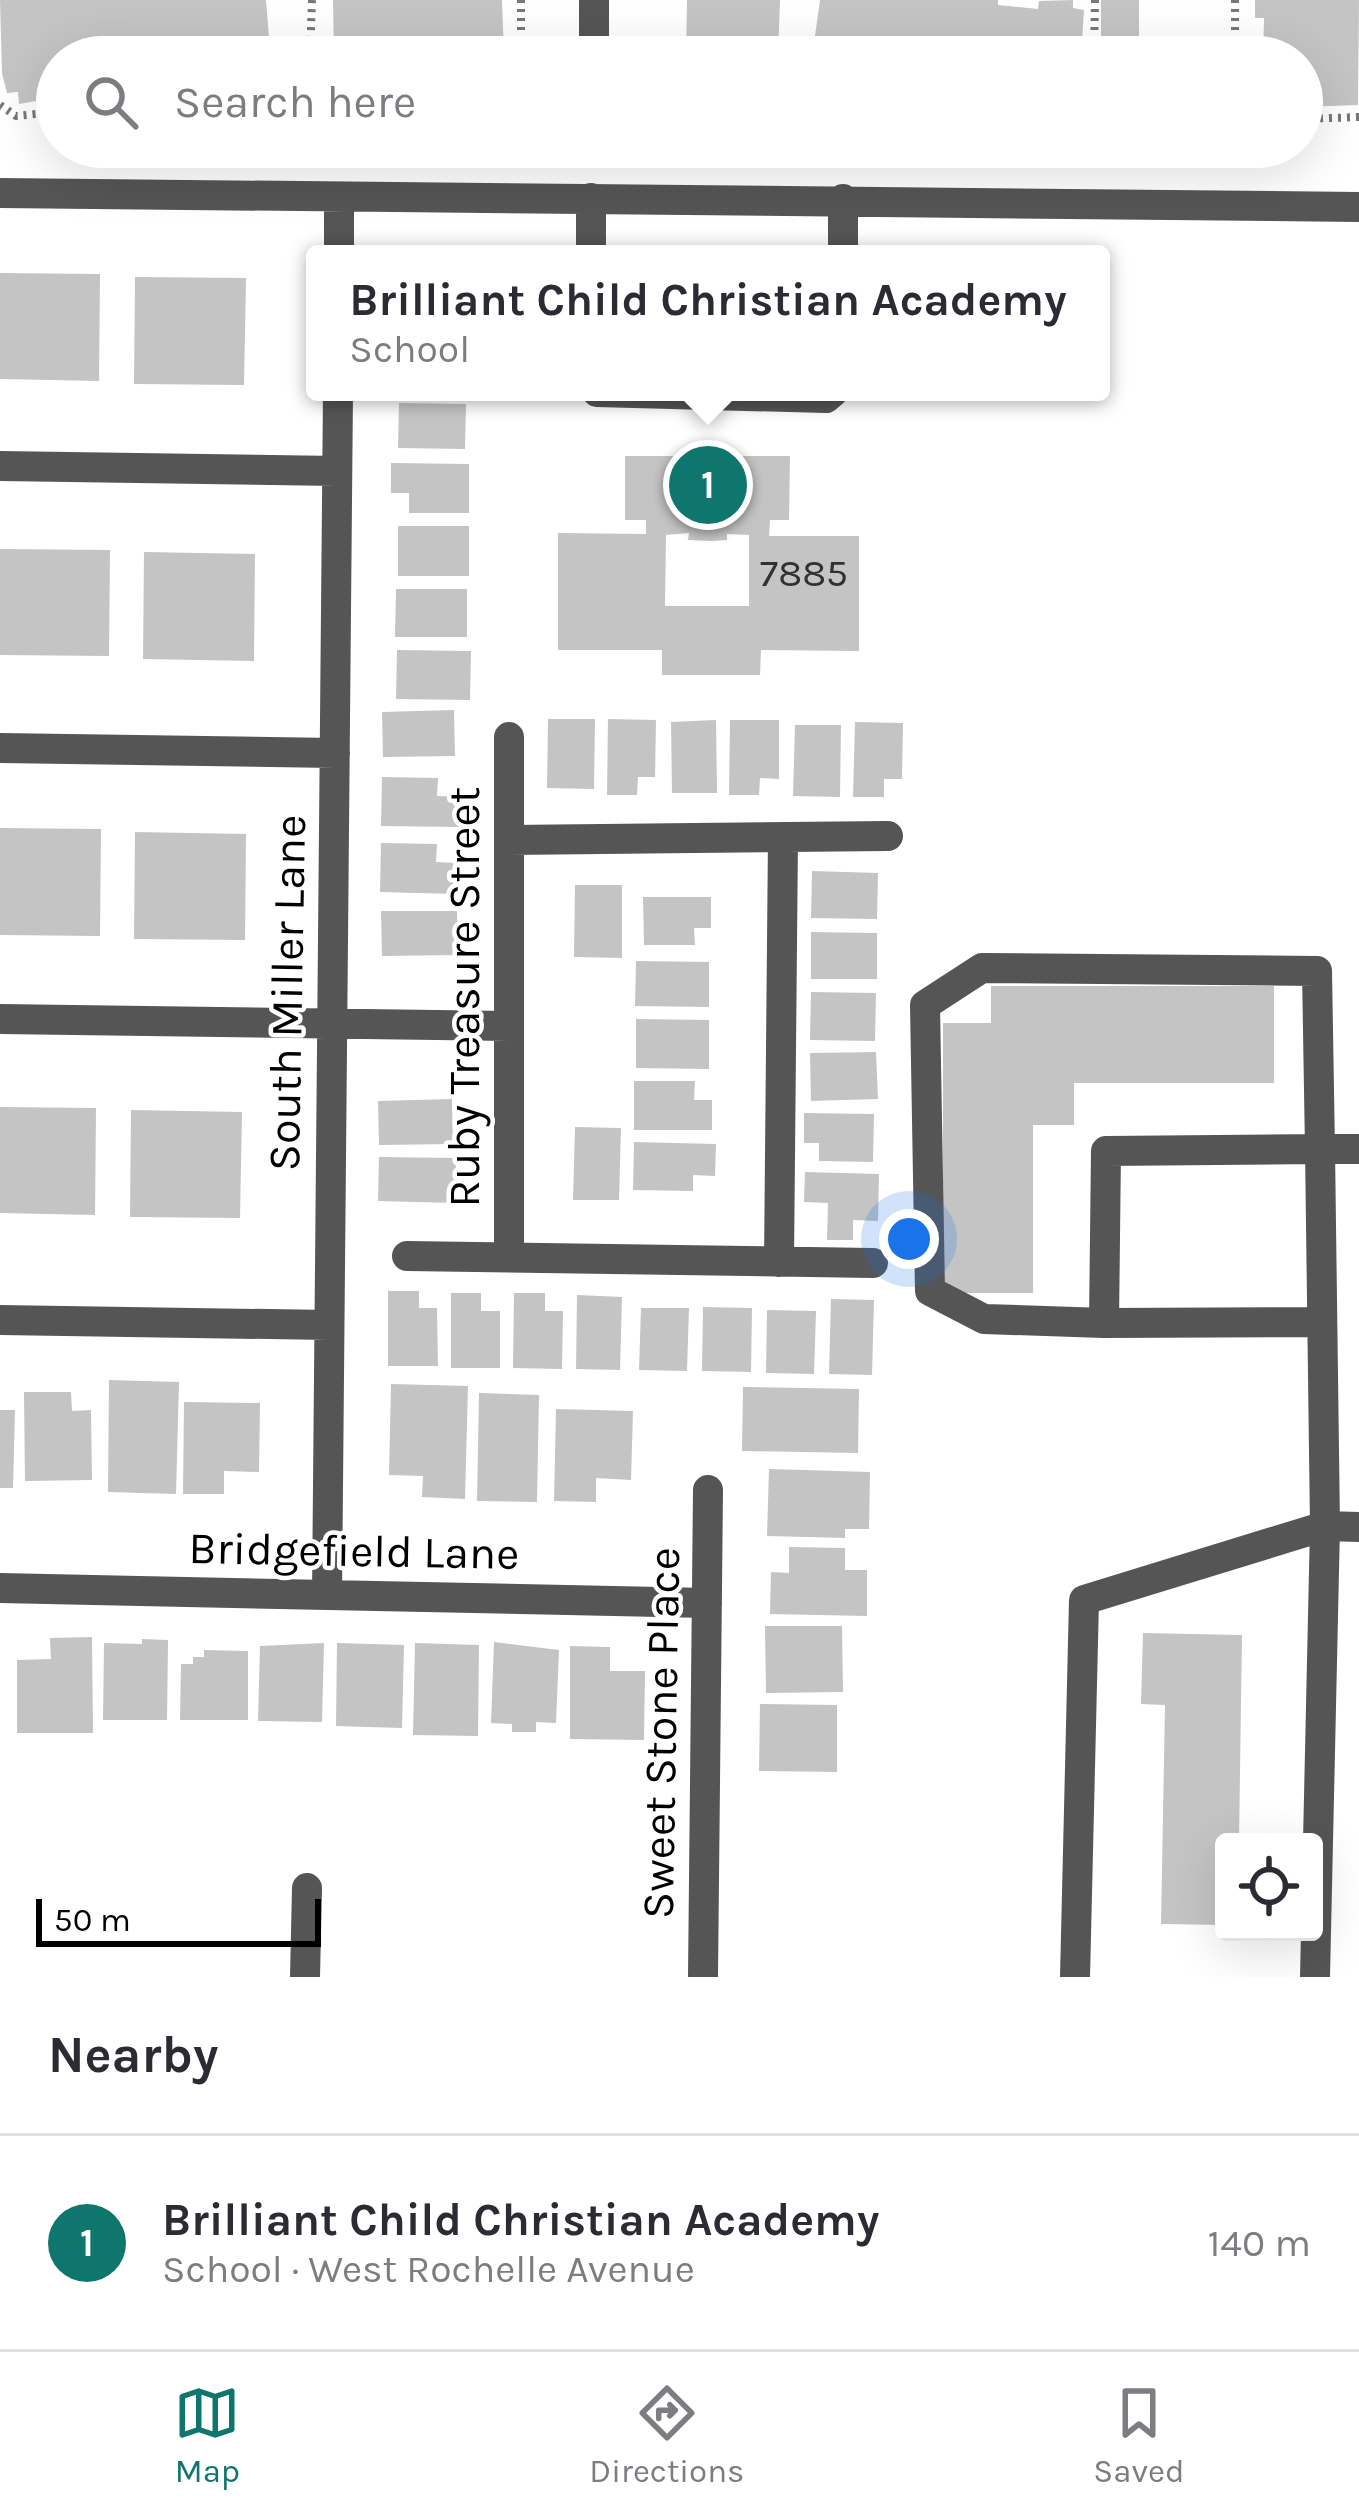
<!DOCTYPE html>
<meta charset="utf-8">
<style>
:root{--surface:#fff;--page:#f2f2f3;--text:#2b2b33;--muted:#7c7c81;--line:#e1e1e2;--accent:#0f766e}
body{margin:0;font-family:Karla,sans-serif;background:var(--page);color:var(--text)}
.controls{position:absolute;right:36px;bottom:36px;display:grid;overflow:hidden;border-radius:12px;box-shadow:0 12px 48px #0002}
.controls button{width:108px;height:108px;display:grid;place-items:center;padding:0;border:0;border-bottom:3px solid var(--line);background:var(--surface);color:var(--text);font:60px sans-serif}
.scale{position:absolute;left:36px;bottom:30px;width:285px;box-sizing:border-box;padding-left:12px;border:6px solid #000;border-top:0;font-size:33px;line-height:42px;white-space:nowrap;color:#000;-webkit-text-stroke:9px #fff;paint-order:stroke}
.you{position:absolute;left:909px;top:1239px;width:42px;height:42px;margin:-30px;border:9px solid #fff;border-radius:50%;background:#1a73e8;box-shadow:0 0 0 18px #1a73e833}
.badge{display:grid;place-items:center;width:78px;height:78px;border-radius:50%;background:var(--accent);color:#fff;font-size:39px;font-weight:700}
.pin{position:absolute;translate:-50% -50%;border:6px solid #fff;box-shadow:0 3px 12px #0006}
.popup{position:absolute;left:306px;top:245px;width:804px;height:156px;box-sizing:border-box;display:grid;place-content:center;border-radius:12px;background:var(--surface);filter:drop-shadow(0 3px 9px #0005);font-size:39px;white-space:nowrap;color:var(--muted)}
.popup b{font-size:45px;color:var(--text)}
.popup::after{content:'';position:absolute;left:50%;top:100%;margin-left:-24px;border:24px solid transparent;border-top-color:var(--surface)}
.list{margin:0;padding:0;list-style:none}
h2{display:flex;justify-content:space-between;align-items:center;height:156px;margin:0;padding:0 48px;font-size:51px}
h2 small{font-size:39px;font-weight:400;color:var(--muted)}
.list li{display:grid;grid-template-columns:78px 1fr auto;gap:36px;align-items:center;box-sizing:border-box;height:216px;padding:0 48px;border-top:3px solid var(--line)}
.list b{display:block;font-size:45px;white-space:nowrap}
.list p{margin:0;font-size:39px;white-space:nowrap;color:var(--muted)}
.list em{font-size:39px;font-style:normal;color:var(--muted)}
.icon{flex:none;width:66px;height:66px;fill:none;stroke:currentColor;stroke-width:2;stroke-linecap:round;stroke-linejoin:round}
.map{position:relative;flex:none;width:1359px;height:1977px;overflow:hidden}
.search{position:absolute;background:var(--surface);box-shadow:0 12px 48px #0002;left:36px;right:36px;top:36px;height:132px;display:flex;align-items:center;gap:30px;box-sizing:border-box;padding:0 42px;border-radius:66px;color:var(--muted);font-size:45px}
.sheet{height:372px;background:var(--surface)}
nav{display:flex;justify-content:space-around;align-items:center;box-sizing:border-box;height:168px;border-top:3px solid var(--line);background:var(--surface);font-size:33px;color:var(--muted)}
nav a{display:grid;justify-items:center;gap:6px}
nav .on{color:var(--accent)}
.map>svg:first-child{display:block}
.building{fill:#c4c4c4;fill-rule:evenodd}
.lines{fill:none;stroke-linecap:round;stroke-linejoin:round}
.path{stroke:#777;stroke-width:8;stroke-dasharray:3 6;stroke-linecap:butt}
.minor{stroke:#555;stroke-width:30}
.labels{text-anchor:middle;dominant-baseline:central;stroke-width:9;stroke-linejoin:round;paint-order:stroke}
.number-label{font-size:39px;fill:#313131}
.street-label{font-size:45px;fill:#000;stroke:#fff}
</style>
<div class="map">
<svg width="1359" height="1977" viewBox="0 0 1359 1977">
<rect width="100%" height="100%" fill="#fff"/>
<path class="building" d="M 0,0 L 266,0 L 270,50 L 269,57 L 57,57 L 53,98 L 19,104 L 18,92 L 7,93 L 2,73 Z
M 333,0 L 502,0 L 504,56 L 334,57 Z
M 687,0 L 780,0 L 778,57 L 686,57 Z
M 820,0 L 998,0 L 998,5 L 1038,9 L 1039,1 L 1073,0 L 1073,8 L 1084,10 L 1081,57 L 812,57 Z
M 1101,0 L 1139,0 L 1139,57 L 1101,57 Z
M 1255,0 L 1359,0 L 1358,105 L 1302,107 L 1302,57 L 1263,57 L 1264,18 L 1255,18 Z
M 0,273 L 100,274 L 99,381 L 0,379 Z
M 135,277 L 246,278 L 244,385 L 134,384 Z
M 399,403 L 466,404 L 465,449 L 398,448 Z
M 625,456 L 790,456 L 789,520 L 770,520 L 769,536 L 859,536 L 859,651 L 761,650 L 760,675 L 662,675 L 662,650 L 558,650 L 558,533 L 646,534 L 646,520 L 625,520 ZM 689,533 L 688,540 L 711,541 L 727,540 L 727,534 L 749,535 L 749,606 L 665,606 L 666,535 Z
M 391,463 L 469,464 L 469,513 L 409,513 L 409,493 L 391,493 Z
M 398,526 L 469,526 L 469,576 L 398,576 Z
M 0,549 L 110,550 L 109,656 L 0,655 Z
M 144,552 L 255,554 L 254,661 L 143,659 Z
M 396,589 L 467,589 L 467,637 L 395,637 Z
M 397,650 L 471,651 L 470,700 L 396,699 Z
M 454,710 L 455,756 L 383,757 L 382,712 Z
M 548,719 L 595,719 L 594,789 L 547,788 Z
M 608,719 L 656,720 L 655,777 L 638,777 L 637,795 L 607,795 Z
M 716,720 L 717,793 L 672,793 L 671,722 Z
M 730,720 L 779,720 L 779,779 L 760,778 L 759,795 L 729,795 Z
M 855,722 L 903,723 L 902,779 L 884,779 L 884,797 L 853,797 Z
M 795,725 L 841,725 L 840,797 L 793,796 Z
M 382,777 L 438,778 L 437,796 L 461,797 L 460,827 L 381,826 Z
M 0,828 L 101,829 L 100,936 L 0,935 Z
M 135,832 L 246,834 L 245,940 L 134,939 Z
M 381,843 L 437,844 L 436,862 L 456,863 L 455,894 L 380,892 Z
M 812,871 L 878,873 L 877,919 L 811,918 Z
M 575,885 L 622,885 L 622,958 L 574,957 Z
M 643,897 L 711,897 L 711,928 L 694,928 L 695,945 L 644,945 Z
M 381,911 L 457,911 L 458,955 L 382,956 Z
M 811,932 L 877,933 L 877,979 L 811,979 Z
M 636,961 L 709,962 L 709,1007 L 635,1006 Z
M 991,986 L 1274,986 L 1274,1083 L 1074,1083 L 1074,1125 L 1033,1125 L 1033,1293 L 943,1293 L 943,1023 L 991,1023 Z
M 811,992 L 876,993 L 875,1041 L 810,1040 Z
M 636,1019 L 709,1020 L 709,1069 L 636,1068 Z
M 876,1052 L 878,1099 L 811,1101 L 810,1053 Z
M 634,1081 L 695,1081 L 694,1100 L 712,1100 L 712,1130 L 634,1130 Z
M 452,1099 L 453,1144 L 379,1145 L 378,1101 Z
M 0,1107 L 96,1108 L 95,1215 L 0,1213 Z
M 131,1110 L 242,1112 L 240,1218 L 130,1217 Z
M 804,1113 L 874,1114 L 873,1162 L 819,1161 L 819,1143 L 804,1143 Z
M 575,1127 L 621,1128 L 619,1200 L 573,1200 Z
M 634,1142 L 716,1144 L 715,1176 L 693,1175 L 693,1191 L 633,1190 Z
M 379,1157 L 456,1158 L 455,1203 L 378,1201 Z
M 805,1172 L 879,1174 L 878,1221 L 853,1220 L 853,1240 L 827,1240 L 828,1203 L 804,1202 Z
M 388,1291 L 419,1291 L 419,1308 L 437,1308 L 438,1366 L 388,1366 Z
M 451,1293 L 481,1293 L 481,1311 L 500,1311 L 500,1368 L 451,1368 Z
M 514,1293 L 545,1293 L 545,1311 L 563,1311 L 562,1369 L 513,1368 Z
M 577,1295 L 622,1297 L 620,1370 L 576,1369 Z
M 831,1299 L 874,1300 L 872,1375 L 829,1374 Z
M 703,1307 L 752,1308 L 751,1372 L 702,1371 Z
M 641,1308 L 689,1308 L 687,1371 L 639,1370 Z
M 767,1310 L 816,1311 L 814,1374 L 766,1373 Z
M 109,1380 L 179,1382 L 176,1494 L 108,1492 Z
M 391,1384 L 468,1386 L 465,1499 L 422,1497 L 423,1476 L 389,1475 Z
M 743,1387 L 859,1389 L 858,1453 L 742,1451 Z
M 24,1392 L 71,1392 L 72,1411 L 91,1410 L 92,1480 L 25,1481 Z
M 479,1393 L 539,1395 L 537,1502 L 477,1501 Z
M 184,1402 L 260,1403 L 259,1472 L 224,1471 L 224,1494 L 183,1494 Z
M 556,1409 L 633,1411 L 631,1480 L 596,1478 L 596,1502 L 554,1501 Z
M 0,1410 L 15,1410 L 13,1488 L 0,1488 Z
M 769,1469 L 870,1472 L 869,1529 L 845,1529 L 845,1538 L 767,1536 Z
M 789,1547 L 845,1548 L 845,1570 L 867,1570 L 867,1616 L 770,1614 L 771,1572 L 789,1573 Z
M 765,1626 L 842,1626 L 843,1692 L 766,1693 Z
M 1143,1633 L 1242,1635 L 1239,1842 L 1224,1842 L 1224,1925 L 1161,1924 L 1165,1705 L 1141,1704 Z
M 92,1637 L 93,1733 L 17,1733 L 17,1660 L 51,1659 L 50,1638 Z
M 142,1639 L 168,1640 L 167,1720 L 103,1720 L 104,1643 L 142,1644 Z
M 494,1642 L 559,1650 L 556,1723 L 536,1722 L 536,1732 L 512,1732 L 512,1724 L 491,1723 Z
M 324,1643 L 322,1722 L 258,1721 L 260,1646 Z
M 337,1643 L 404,1645 L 402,1728 L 336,1726 Z
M 415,1643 L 479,1645 L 478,1736 L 413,1735 Z
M 570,1646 L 610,1647 L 610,1671 L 645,1671 L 644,1740 L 570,1739 Z
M 204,1650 L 248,1651 L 248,1720 L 180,1720 L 181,1664 L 193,1664 L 193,1657 L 204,1657 Z
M 760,1704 L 837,1705 L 837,1772 L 759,1771 Z"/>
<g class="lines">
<path class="path" d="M 521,0 L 521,57
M 1235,0 L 1235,57
M 310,57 L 312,0
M 1094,57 L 1095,0
M 0,105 L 16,116 L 57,112
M 1302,119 L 1359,117"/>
<path class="minor" d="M 594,57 L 594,0
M 0,193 L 1359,207
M 591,198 L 591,254
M 843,199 L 843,254
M 339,254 L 339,197
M 597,392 L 826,398 L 833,392
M 0,466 L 337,471
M 509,737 L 509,1257
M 0,748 L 335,753
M 509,840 L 888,836
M 0,1019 L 509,1026
M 407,1256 L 873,1263
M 779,1262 L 783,837
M 0,1320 L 329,1325
M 1104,1323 L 984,1319 L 930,1291 L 925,1005 L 982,968 L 1317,971 L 1320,1149 L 1106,1151 L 1104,1323 L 1322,1322
M 0,1588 L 707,1603
M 327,1595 L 338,392
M 305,1977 L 307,1888
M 703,1977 L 708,1490
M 1075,1977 L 1084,1600 L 1325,1526 L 1320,1149 L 1359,1149
M 1315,1977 L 1325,1526 L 1359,1527"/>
</g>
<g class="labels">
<g class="number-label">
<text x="804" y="573">7885</text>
</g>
<g class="street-label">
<text transform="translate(287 993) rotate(-89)">South Miller Lane</text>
<text transform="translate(464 997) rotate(-90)">Ruby Treasure Street</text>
<text transform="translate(354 1551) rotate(1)">Bridgefield Lane</text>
<text transform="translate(661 1733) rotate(-89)">Sweet Stone Place</text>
</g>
</g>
</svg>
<div class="controls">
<button><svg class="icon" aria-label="locate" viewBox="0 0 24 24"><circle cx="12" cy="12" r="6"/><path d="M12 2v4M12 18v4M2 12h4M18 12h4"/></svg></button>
</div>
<div class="scale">50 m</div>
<div class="you"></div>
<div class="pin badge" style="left:708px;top:485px">1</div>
<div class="popup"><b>Brilliant Child Christian Academy</b>School</div>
<div class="search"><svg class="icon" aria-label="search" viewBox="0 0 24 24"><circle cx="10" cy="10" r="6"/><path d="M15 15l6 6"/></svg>Search here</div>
</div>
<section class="sheet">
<h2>Nearby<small></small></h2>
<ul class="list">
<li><span class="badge">1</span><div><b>Brilliant Child Christian Academy</b><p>School · West Rochelle Avenue</p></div><em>140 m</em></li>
</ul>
</section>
<nav>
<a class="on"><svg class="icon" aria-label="map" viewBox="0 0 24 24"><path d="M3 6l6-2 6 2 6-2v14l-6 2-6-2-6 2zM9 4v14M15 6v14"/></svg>Map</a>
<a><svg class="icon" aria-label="directions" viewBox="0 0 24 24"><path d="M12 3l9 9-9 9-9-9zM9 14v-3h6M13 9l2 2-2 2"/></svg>Directions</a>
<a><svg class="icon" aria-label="saved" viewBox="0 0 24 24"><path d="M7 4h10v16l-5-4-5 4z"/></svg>Saved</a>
</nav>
